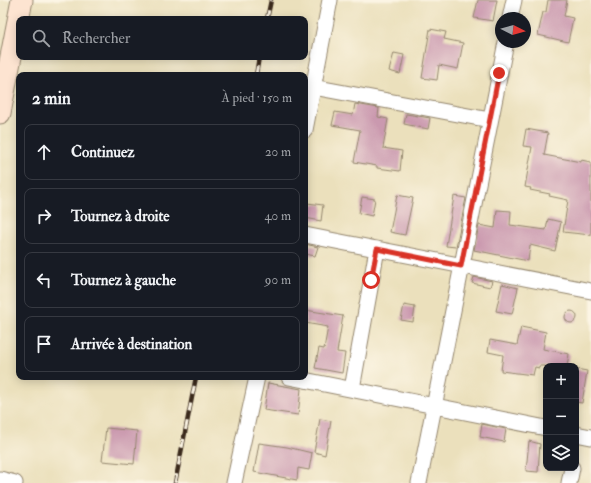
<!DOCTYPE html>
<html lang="fr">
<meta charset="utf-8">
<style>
:root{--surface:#171b24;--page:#20242c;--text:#f1f3f6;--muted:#9ea1a6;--line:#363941}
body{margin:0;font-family:"IM FELL Double Pica",serif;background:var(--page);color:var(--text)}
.controls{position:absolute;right:12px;bottom:12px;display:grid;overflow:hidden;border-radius:8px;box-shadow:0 2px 10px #0003}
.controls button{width:36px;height:36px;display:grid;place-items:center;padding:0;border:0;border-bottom:1px solid var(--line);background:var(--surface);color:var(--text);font:20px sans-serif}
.compass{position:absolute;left:495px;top:12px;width:36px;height:36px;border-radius:50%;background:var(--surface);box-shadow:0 2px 10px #0003;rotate:96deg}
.stop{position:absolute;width:12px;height:12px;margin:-9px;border:3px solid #d93025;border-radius:50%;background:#fff}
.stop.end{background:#d93025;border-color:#fff;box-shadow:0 1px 4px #0008}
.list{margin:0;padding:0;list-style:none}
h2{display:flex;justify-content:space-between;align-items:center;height:52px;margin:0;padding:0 16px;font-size:17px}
h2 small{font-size:13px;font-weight:400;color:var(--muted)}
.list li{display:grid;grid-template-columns:26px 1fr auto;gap:12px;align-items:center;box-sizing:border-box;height:56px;margin:0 8px 8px;padding:0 8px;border:1px solid var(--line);border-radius:8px}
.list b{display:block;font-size:15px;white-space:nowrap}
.list em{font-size:13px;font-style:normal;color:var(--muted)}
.icon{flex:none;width:22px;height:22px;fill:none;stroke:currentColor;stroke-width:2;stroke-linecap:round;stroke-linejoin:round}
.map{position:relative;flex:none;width:591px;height:483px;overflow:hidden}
.search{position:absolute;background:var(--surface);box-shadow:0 2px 10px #0003;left:16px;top:16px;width:292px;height:44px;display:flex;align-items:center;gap:10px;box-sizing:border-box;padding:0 14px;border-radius:8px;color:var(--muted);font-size:15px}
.panel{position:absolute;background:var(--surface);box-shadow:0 2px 10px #0003;left:16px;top:72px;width:292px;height:308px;border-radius:8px}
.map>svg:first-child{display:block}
.building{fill:#ca99af}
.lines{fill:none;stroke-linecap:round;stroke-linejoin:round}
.street-casing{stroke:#93856d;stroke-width:17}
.secondary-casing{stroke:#93856d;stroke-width:23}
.street{stroke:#fff;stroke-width:15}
.secondary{stroke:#fde4d1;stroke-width:21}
.rail-casing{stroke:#3b2a1e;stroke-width:4.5}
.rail{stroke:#fcf5e5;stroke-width:3;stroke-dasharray:9;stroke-linecap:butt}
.route{stroke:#d93025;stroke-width:5}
</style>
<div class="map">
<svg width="591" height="483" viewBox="0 0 591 483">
<rect width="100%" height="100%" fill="#fcf5e5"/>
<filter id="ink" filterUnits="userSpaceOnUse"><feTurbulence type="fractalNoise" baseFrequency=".025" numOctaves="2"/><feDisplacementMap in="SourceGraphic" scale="8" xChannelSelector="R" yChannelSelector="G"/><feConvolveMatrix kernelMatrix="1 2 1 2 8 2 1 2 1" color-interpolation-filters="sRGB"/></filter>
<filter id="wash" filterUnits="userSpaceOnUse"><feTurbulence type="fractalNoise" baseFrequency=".012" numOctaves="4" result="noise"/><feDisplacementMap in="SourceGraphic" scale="16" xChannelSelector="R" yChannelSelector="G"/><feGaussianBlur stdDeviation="0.9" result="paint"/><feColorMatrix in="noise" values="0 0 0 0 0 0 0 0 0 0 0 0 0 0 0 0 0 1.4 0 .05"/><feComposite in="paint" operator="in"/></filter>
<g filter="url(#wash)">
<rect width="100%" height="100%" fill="#ebe0bc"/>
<g id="blocks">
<path class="building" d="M 478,0 L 497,0 L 493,21 L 474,18 Z
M 548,0 L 567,0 L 564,16 L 573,18 L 568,42 L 538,35 L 543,12 L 546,12 Z
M 430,29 L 446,32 L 444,39 L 463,43 L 458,69 L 439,65 L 437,80 L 422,78 Z
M 394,53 L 404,55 L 400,74 L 389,71 Z
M 355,104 L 379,108 L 378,117 L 388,119 L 383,148 L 402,151 L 400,171 L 377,168 L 377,166 L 354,162 L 360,130 L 332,125 L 335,112 L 353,115 Z
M 406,114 L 430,118 L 428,129 L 404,124 Z
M 526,129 L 548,133 L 544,155 L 581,162 L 581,160 L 591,162 L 591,235 L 563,232 L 568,200 L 549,196 L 550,194 L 530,190 L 531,188 L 525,187 L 532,147 L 523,146 Z
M 397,195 L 413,198 L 405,235 L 390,232 Z
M 454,196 L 466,198 L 456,247 L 446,246 Z
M 362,197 L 375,199 L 372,216 L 359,213 Z
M 307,203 L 323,205 L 321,221 L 305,218 Z
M 497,210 L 511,211 L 510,225 L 546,230 L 548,219 L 561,222 L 555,251 L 530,245 L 528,261 L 474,250 L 479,225 L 495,228 Z
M 305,244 L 318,247 L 315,256 L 305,254 Z
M 474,277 L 492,281 L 490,287 L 472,283 Z
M 502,284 L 518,288 L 512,314 L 496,311 Z
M 404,305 L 415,307 L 413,322 L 401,320 Z
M 305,310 L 343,316 L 337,352 L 345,353 L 342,373 L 315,368 L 319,348 L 324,349 L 328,327 L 305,323 Z
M565 317a6 6 0 1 1 12 0a6 6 0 1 1-12 0Z
M 521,327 L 546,332 L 543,349 L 569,354 L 567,366 L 539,366 L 539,368 L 535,367 L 533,375 L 501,371 L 503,355 L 488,352 L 490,340 L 517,345 Z
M 576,369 L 587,371 L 582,403 L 576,402 Z
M 268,383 L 301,389 L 298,415 L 264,410 Z
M 320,419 L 331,421 L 325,455 L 314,452 Z
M 482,424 L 506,429 L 504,442 L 480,437 Z
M 106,428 L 137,431 L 134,464 L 102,461 Z
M 529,441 L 540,444 L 538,472 L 526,471 Z
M 259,443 L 287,447 L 312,453 L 309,470 L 298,468 L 297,480 L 254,472 Z"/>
</g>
</g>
<g filter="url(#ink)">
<use href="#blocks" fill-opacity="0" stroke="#93856d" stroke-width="1"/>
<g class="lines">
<g class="street-casing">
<path id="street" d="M 510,18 L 514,0
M 313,87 L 490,120
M 305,130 L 330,0
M 305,235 L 591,291
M 289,377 L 546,428
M 352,389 L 377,249
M 576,434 L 591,437
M 0,479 L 15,483
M 234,483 L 257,377
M 419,483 L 506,42
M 569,483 L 572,468"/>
</g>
<g class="secondary-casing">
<path id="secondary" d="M 0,113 L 22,0"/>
</g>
<use href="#street" class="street"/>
<use href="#secondary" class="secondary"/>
<g class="rail-casing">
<path id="rail" d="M 267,19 L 271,0
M 256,75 L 259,57
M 175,483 L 196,377"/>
</g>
<use href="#rail" class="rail"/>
</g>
</g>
<g class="lines" filter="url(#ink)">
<path class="route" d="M 371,280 L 377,249 L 461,266 L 499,73"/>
</g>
</svg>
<div class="controls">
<button>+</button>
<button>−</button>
<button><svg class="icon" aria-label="layers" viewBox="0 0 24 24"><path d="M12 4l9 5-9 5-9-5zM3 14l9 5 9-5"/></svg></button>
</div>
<svg class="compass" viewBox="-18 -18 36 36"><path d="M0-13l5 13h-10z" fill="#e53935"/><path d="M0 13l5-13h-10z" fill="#9ea1a6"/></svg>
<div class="stop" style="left:371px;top:280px"></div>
<div class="stop end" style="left:499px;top:73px"></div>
<div class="search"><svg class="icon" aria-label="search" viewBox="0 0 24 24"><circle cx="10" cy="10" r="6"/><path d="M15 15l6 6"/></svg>Rechercher</div>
<section class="panel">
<h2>2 min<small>À pied · 150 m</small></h2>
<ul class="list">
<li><svg class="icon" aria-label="ahead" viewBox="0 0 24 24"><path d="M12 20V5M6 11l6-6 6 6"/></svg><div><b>Continuez</b></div><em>20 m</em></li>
<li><svg class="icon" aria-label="right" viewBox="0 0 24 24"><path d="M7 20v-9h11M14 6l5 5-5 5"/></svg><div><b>Tournez à droite</b></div><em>40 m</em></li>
<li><svg class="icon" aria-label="left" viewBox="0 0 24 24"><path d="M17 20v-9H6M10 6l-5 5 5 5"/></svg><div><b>Tournez à gauche</b></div><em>90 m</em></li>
<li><svg class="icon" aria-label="arrive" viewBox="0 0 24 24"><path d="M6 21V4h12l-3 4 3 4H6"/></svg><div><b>Arrivée à destination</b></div></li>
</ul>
</section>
</div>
